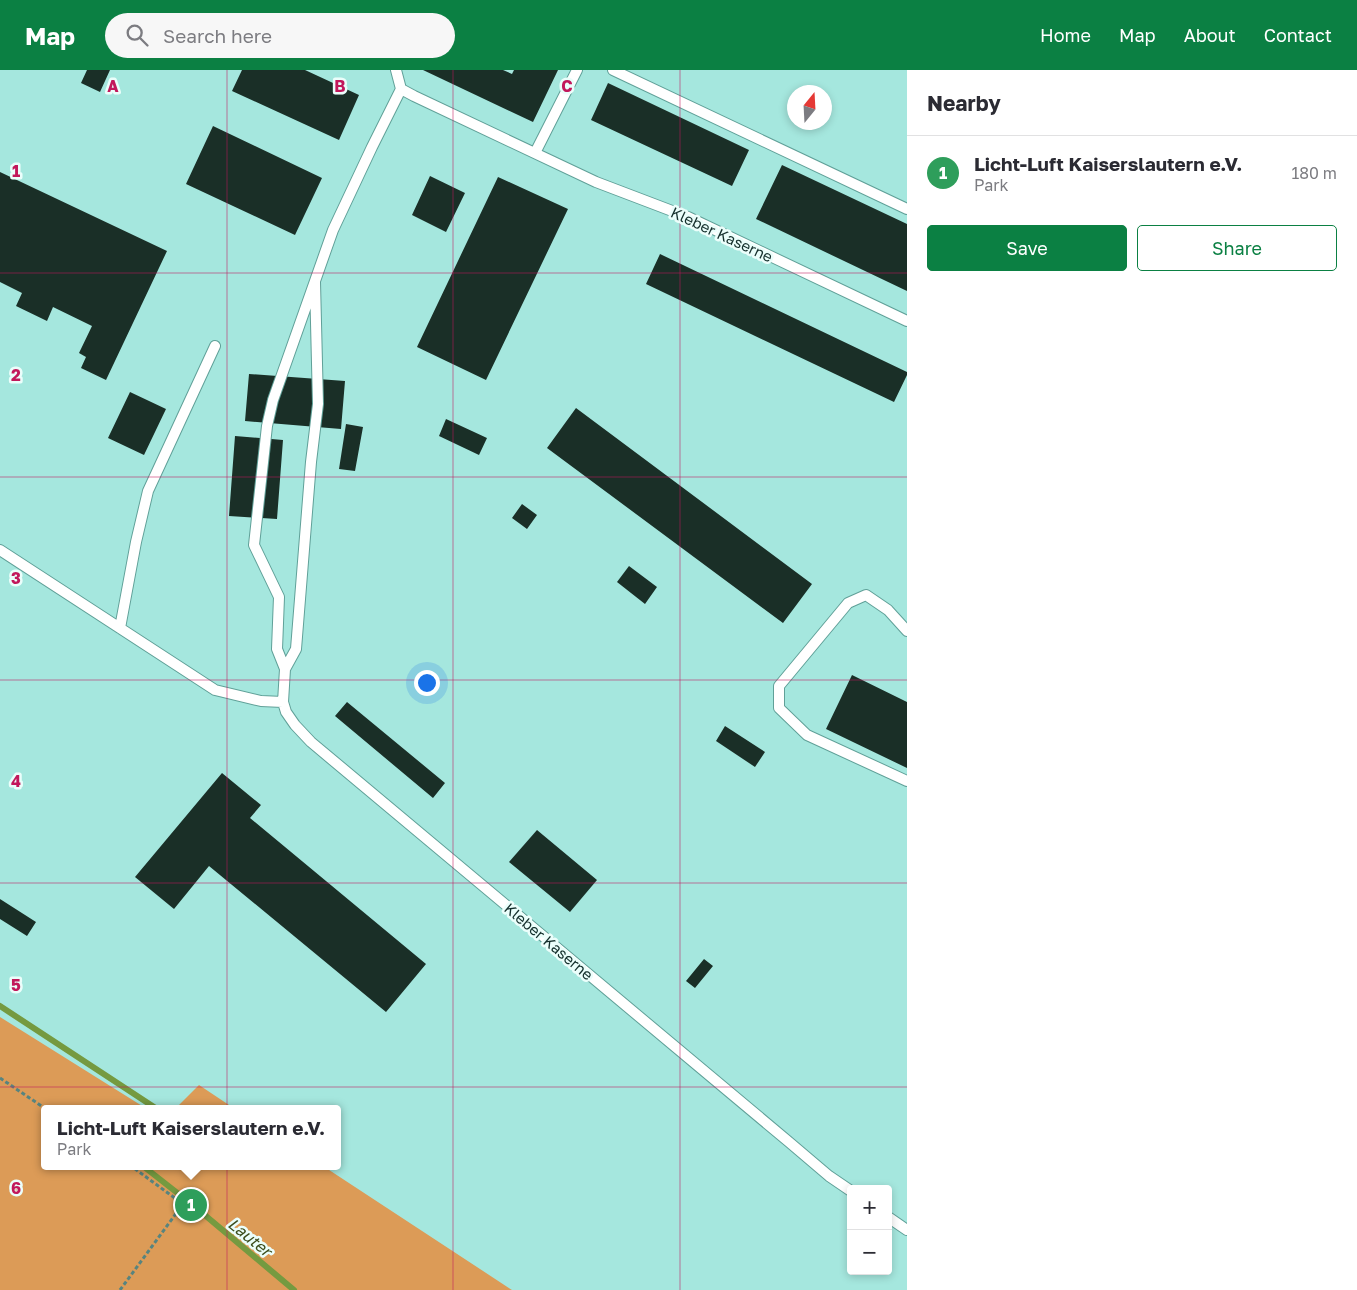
<!DOCTYPE html>
<meta charset="utf-8">
<style>
:root{--surface:#fff;--page:#f7f7f7;--text:#2b2b33;--muted:#7c7c81;--line:#e1e1e2;--accent:#0b8043}
body{margin:0;font-family:"Golos Text",sans-serif;background:var(--page);color:var(--text)}
.controls{position:absolute;right:15px;bottom:15px;display:grid;overflow:hidden;border-radius:5px;box-shadow:0 2px 8px #0003}
.controls button{width:45px;height:45px;display:grid;place-items:center;padding:0;border:0;border-bottom:1px solid var(--line);background:var(--surface);color:var(--text);font:25px sans-serif}
.compass{position:absolute;left:787px;top:15px;width:45px;height:45px;border-radius:50%;background:var(--surface);box-shadow:0 2px 8px #0003;rotate:18deg}
.you{position:absolute;left:426px;top:612px;width:18px;height:18px;margin:-12px;border:4px solid #fff;border-radius:50%;background:#1a73e8;box-shadow:0 0 0 8px #1a73e833}
.badge{display:grid;place-items:center;width:32px;height:32px;border-radius:50%;background:var(--accent);color:#fff;font-size:16px;font-weight:700}
.pin{position:absolute;translate:-50% -50%;border:2px solid #fff;box-shadow:0 1px 5px #0006}
.popup{position:absolute;left:41px;top:1035px;width:300px;height:65px;box-sizing:border-box;display:grid;place-content:center;border-radius:5px;background:var(--surface);filter:drop-shadow(0 1px 4px #0005);font-size:16px;white-space:nowrap;color:var(--muted)}
.popup b{font-size:19px;color:var(--text)}
.popup::after{content:'';position:absolute;left:50%;top:100%;margin-left:-10px;border:10px solid transparent;border-top-color:var(--surface)}
.list{margin:0;padding:0;list-style:none}
h2{display:flex;justify-content:space-between;align-items:center;height:65px;margin:0;padding:0 20px;font-size:21px}
h2 small{font-size:16px;font-weight:400;color:var(--muted)}
.list li{display:grid;grid-template-columns:32px 1fr auto;gap:15px;align-items:center;box-sizing:border-box;height:75px;padding:0 20px;border-top:1px solid var(--line)}
.list b{display:block;font-size:19px;white-space:nowrap}
.list p{margin:0;font-size:16px;white-space:nowrap;color:var(--muted)}
.list em{font-size:16px;font-style:normal;color:var(--muted)}
.actions{display:flex;gap:10px;padding:15px 20px}
.actions a{flex:1;padding:11px 0;border:1px solid var(--accent);border-radius:5px;text-align:center;font-size:18px;color:var(--accent)}
.actions .main{background:var(--accent);color:#fff}
.icon{flex:none;width:28px;height:28px;fill:none;stroke:currentColor;stroke-width:2;stroke-linecap:round;stroke-linejoin:round}
.map{position:relative;flex:none;width:907px;height:1220px;overflow:hidden}
header{display:flex;align-items:center;gap:30px;box-sizing:border-box;height:70px;padding:0 25px;background:var(--accent);color:#fff}
header strong{font-size:24px}
nav{display:flex;gap:28px;margin-inline-start:auto;font-size:18px}
.search{width:350px;height:45px;background:var(--page);display:flex;align-items:center;gap:12px;box-sizing:border-box;padding:0 18px;border-radius:28px;color:var(--muted);font-size:19px}
main{display:flex}
aside{flex:1;background:var(--surface)}
.map>svg:first-child{display:block}
.green{fill:#dc9b57}
.lines{fill:none;stroke-linecap:round;stroke-linejoin:round}
.stream{stroke:#759a40;stroke-width:6}
.building{fill:#1a2f27}
.service-casing{stroke:#60a098;stroke-width:12}
.path{stroke:#57847f;stroke-width:3;stroke-dasharray:4 2.5;stroke-linecap:butt}
.service{stroke:#fff;stroke-width:10}
.grid{fill:none;stroke:#c2185b;stroke-width:1;stroke-opacity:0.55}
.labels{text-anchor:middle;dominant-baseline:central;stroke-width:5;stroke-linejoin:round;paint-order:stroke}
.street-label{font-size:15px;fill:#142f2c;stroke:#ebfefb}
.water-label{font-size:16px;font-style:italic;fill:#3b4c1b;stroke:#ebfefb}
.grid-label{font-size:16px;text-anchor:middle;font-weight:bold;fill:#c2185b;stroke:#ebfefb;stroke-width:5;stroke-linejoin:round;paint-order:stroke}
</style>
<header>
<strong>Map</strong>
<div class="search"><svg class="icon" aria-label="search" viewBox="0 0 24 24"><circle cx="10" cy="10" r="6"/><path d="M15 15l6 6"/></svg>Search here</div>
<nav><a>Home</a><a>Map</a><a>About</a><a>Contact</a></nav>
</header>
<main>
<div class="map">
<svg width="907" height="1220" viewBox="0 0 907 1220">
<rect width="100%" height="100%" fill="#a5e7de"/>
<path class="green" d="M 0,947 L 147,1039 L 45,1039 L 45,1096 L 323,1096 L 512,1220 L 0,1220 Z
M 199,1015 L 235,1039 L 175,1039 Z"/>
<g class="lines">
<path class="stream" d="M 0,936 L 157,1039
M 143,1096 L 194,1136 L 294,1220"/>
</g>
<path class="building" d="M 87,0 L 110,0 L 100,22 L 81,13 Z
M 242,0 L 305,0 L 359,25 L 339,70 L 232,21 Z
M 423,0 L 503,0 L 512,4 L 514,0 L 558,0 L 533,52 Z
M 608,13 L 749,80 L 732,116 L 591,50 Z
M 213,56 L 322,108 L 295,165 L 186,114 Z
M 782,95 L 907,154 L 907,221 L 756,149 Z
M 0,102 L 167,181 L 106,310 L 81,298 L 86,287 L 79,283 L 92,256 L 53,237 L 47,251 L 16,236 L 22,223 L 0,212 Z
M 430,106 L 465,123 L 446,162 L 412,145 Z
M 498,107 L 568,139 L 486,310 L 417,277 Z
M 660,184 L 907,302 L 907,305 L 894,332 L 646,214 Z
M 249,304 L 345,311 L 341,359 L 245,351 Z
M 130,322 L 166,339 L 144,385 L 108,368 Z
M 576,338 L 812,514 L 783,553 L 547,378 Z
M 446,349 L 487,368 L 479,385 L 439,366 Z
M 346,354 L 363,357 L 355,401 L 339,399 Z
M 235,366 L 283,370 L 277,449 L 229,446 Z
M 522,434 L 537,445 L 527,459 L 512,448 Z
M 629,496 L 657,517 L 645,534 L 617,512 Z
M 852,605 L 907,632 L 907,698 L 826,659 Z
M 347,632 L 445,713 L 433,728 L 335,646 Z
M 725,656 L 765,682 L 755,697 L 716,671 Z
M 222,703 L 261,735 L 250,748 L 426,894 L 386,942 L 209,796 L 174,839 L 135,807 Z
M 537,760 L 597,810 L 570,842 L 509,792 Z
M 0,829 L 36,852 L 27,866 L 0,849 Z
M 704,889 L 713,896 L 695,918 L 686,911 Z"/>
<g class="lines">
<g class="service-casing">
<path id="service" d="M 396,0 L 401,19 L 414,26 L 596,112 L 688,147 L 907,251
M 613,0 L 907,139
M 535,83 L 577,0
M 315,212 L 318,334 L 311,392 L 296,579 L 285,599 L 283,632 L 286,642 L 295,655 L 311,672 L 789,1072 L 829,1106 L 851,1121
M 0,480 L 215,620 L 261,631 L 283,632
M 120,558 L 136,472 L 148,421 L 215,276
M 907,561 L 888,540 L 866,525 L 848,533 L 779,616 L 779,638 L 807,665 L 907,711
M 285,599 L 277,579 L 279,527 L 254,475 L 267,356 L 273,330 L 333,160 L 372,77 L 401,19
M 888,1147 L 907,1160"/>
</g>
<path class="path" d="M 0,1008 L 46,1039
M 120,1220 L 183,1134 L 131,1096"/>
<use href="#service" class="service"/>
</g>
<path class="grid" d="M 227,0 L 227,1220M 453,0 L 453,1220M 680,0 L 680,1220M 0,203 L 907,203M 0,407 L 907,407M 0,610 L 907,610M 0,813 L 907,813M 0,1017 L 907,1017"/>
<g class="labels">
<g class="street-label">
<text transform="translate(722 164) rotate(25)">Kleber Kaserne</text>
<text transform="translate(549 871) rotate(40)">Kleber Kaserne</text>
</g>
<g class="water-label">
<text transform="translate(250 1167) rotate(39)">Lauter</text>
</g>
</g>
<g class="grid-label">
<text x="113" y="22">A</text>
<text x="340" y="22">B</text>
<text x="567" y="22">C</text>
<text x="16" y="107">1</text>
<text x="16" y="311">2</text>
<text x="16" y="514">3</text>
<text x="16" y="717">4</text>
<text x="16" y="921">5</text>
<text x="16" y="1124">6</text>
</g>
</svg>
<div class="controls">
<button>+</button>
<button>−</button>
</div>
<svg class="compass" viewBox="-18 -18 36 36"><path d="M0-13l5 13h-10z" fill="#e53935"/><path d="M0 13l5-13h-10z" fill="#7c7c81"/></svg>
<div class="you"></div>
<div class="pin badge" style="left:191px;top:1135px;background:#2e9e5b">1</div>
<div class="popup"><b>Licht-Luft Kaiserslautern e.V.</b>Park</div>
</div>
<aside>
<h2>Nearby<small></small></h2>
<ul class="list">
<li><span class="badge" style="background:#2e9e5b">1</span><div><b>Licht-Luft Kaiserslautern e.V.</b><p>Park</p></div><em>180 m</em></li>
</ul>
<div class="actions"><a class="main">Save</a><a>Share</a></div>
</aside>
</main>
